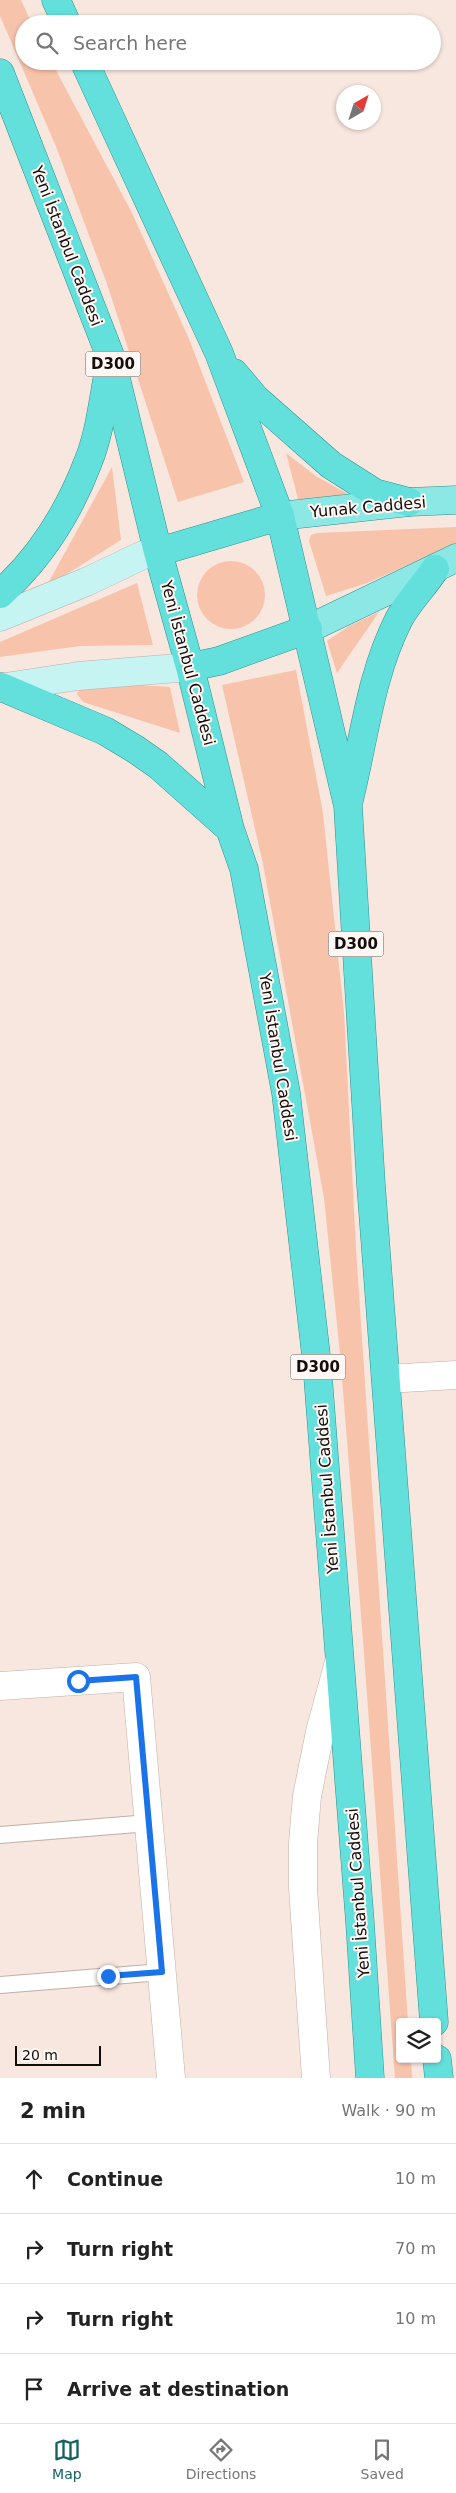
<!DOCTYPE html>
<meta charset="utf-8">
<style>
:root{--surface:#fff;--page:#f2f2f2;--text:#222;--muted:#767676;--line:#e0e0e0;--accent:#126260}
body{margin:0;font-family:"DejaVu Sans",sans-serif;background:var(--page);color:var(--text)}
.controls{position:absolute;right:15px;bottom:15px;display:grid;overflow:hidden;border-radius:5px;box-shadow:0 1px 4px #0004}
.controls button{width:45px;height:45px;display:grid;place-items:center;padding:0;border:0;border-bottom:1px solid var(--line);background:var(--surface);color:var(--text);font:25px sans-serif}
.compass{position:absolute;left:336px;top:85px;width:45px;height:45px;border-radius:50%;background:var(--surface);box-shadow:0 1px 4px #0004;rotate:39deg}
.scale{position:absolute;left:15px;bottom:12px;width:86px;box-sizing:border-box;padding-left:5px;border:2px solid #130e0b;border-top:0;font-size:14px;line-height:18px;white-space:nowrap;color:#130e0b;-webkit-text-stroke:4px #fef7f4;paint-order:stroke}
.stop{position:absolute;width:15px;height:15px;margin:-11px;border:4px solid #1a73e8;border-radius:50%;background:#fff}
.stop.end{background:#1a73e8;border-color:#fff;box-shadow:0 1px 5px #0008}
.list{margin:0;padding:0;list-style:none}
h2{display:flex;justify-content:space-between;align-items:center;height:65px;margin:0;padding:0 20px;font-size:21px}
h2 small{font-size:16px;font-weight:400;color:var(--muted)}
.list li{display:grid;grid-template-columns:32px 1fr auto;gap:15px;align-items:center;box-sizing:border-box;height:70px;padding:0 20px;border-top:1px solid var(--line)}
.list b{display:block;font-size:19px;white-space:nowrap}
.list em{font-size:16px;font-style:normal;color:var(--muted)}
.icon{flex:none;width:28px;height:28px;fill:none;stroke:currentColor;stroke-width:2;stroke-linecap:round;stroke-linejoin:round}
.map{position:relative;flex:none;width:456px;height:2078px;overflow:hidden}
.search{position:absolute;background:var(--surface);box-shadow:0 1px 4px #0004;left:15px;right:15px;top:15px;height:55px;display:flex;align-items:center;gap:12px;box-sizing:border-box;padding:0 18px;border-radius:28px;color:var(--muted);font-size:19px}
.sheet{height:345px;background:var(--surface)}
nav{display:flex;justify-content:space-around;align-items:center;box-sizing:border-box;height:70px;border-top:1px solid var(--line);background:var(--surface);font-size:14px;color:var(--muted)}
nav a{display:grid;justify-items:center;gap:2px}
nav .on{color:var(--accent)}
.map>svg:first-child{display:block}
.green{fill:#f8c3ab}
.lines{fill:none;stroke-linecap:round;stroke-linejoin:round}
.service-casing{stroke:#bfafa7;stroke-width:18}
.minor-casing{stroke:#bfafa7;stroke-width:29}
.secondary-casing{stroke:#bfafa7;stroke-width:29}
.primary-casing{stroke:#2e928e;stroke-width:29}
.trunk-casing{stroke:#2e928e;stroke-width:29}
.service{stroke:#fff;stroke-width:16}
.minor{stroke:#fff;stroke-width:28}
.secondary{stroke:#c5f4f2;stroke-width:28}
.primary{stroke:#8be8e5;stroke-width:28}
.trunk{stroke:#64e0dc;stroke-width:28}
.route{stroke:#1a73e8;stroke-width:6}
.labels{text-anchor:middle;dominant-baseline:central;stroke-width:4;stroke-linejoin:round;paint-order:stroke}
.shield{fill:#fef7f4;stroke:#5a5451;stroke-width:1}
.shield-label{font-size:15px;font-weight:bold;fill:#130e0b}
.street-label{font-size:16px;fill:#130e0b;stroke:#fef7f4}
</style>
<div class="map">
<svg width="456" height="2078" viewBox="0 0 456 2078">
<rect width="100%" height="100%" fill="#f8e7df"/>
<path class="green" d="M 0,0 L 21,0 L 32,24 L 24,24 L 24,61 L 51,61 L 132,213 L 189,339 L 244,482 L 178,502 L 107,284 L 57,149 L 0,16 Z
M 286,453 L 316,476 L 348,494 L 343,501 L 298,499 Z
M 112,467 L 121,540 L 46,587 Z
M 456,527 L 456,544 L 367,583 L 326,596 L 309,541 L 311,535 L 317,533 Z
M197 595a34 34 0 1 1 68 0a34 34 0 1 1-68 0Z
M 137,583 L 153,645 L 80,646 L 0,657 L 0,642 Z
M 379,612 L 337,673 L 327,641 L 349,626 Z
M 296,670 L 323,813 L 344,1013 L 356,1249 L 408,2022 L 400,2022 L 400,2059 L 411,2059 L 412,2078 L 395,2078 L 363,1640 L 340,1354 L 324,1198 L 263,864 L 222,685 Z
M 125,684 L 170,687 L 180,733 L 83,702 L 77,694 L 80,689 Z"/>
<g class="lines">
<g class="service-casing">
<path id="service" d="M 0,1835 L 149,1823
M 0,1985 L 162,1972"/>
</g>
<g class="minor-casing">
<path id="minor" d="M 386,1379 L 456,1375
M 0,1686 L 136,1677 L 171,2078
M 316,2078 L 303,1888 L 303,1843 L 307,1796 L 320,1732 L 339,1662"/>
</g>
<g class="secondary-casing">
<path id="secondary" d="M 0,617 L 86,582 L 143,555 L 158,552
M 0,688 L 78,676 L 190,667"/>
</g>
<g class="primary-casing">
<path id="primary" d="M 280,516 L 409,502 L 456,500
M 308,629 L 456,558"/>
</g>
<g class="trunk-casing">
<path id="trunk" d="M 56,0 L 67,24
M 84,61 L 219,353 L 280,516 L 348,806 L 371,1185 L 434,2022
M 0,73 L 111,358 L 158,552 L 190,667 L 230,829 L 244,869 L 286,1093 L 317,1364 L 360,1923 L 370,2078
M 234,373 L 256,399 L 331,465 L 375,493 L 409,502
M 158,552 L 280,516
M 0,594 C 40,558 69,512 88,462 C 100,433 103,400 109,369
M 190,667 L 219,661 L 308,629
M 1,687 L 105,731 L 135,749 L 158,765 L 230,829
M 349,800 C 364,740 370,676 399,619 C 408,602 424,586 435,569
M 437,2059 L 439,2078"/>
</g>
<use href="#service" class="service"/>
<use href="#minor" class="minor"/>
<use href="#secondary" class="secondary"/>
<use href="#primary" class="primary"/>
<use href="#trunk" class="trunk"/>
</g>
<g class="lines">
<path class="route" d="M 78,1681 L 136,1677 L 162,1972 L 108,1976"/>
</g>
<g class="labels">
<g class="shield">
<rect x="85.5" y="351.5" width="55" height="25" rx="4"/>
<rect x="328.5" y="931.5" width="55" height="25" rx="4"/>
<rect x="290.5" y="1354.5" width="55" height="25" rx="4"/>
</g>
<g class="shield-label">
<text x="113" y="364">D300</text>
<text x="356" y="944">D300</text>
<text x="318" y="1367">D300</text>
</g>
<g class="street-label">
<text transform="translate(67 246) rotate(69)">Yeni İstanbul Caddesi</text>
<text transform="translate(368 507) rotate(-5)">Yunak Caddesi</text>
<text transform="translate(188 663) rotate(75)">Yeni İstanbul Caddesi</text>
<text transform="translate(278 1057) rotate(81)">Yeni İstanbul Caddesi</text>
<text transform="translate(327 1489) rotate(-94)">Yeni İstanbul Caddesi</text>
<text transform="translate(358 1893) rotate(-94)">Yeni İstanbul Caddesi</text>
</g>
</g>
</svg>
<div class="controls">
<button><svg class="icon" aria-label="layers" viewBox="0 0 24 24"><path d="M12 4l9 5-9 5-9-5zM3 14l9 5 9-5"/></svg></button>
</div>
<svg class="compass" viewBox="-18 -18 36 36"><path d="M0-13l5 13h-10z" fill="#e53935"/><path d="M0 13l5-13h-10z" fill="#767676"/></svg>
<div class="scale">20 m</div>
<div class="stop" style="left:78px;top:1681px"></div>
<div class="stop end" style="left:108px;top:1976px"></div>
<div class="search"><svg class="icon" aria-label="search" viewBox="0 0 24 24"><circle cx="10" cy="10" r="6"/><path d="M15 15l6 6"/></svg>Search here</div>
</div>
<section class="sheet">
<h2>2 min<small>Walk · 90 m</small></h2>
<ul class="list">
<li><svg class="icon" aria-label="ahead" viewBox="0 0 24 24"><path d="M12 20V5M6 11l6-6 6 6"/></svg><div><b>Continue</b></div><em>10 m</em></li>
<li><svg class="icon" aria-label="right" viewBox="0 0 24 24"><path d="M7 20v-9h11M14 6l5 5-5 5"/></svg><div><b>Turn right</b></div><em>70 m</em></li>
<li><svg class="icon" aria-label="right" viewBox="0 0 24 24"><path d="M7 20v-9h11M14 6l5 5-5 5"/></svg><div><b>Turn right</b></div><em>10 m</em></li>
<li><svg class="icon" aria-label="arrive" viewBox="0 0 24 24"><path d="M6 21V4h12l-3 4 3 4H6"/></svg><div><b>Arrive at destination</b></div></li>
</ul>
</section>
<nav>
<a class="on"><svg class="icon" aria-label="map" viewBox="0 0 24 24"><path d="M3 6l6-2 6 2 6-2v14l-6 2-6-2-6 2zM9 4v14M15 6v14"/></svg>Map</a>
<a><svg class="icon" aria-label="directions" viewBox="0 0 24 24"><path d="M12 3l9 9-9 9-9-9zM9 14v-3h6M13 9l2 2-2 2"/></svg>Directions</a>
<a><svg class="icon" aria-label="saved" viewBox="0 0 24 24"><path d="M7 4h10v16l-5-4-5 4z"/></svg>Saved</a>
</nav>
